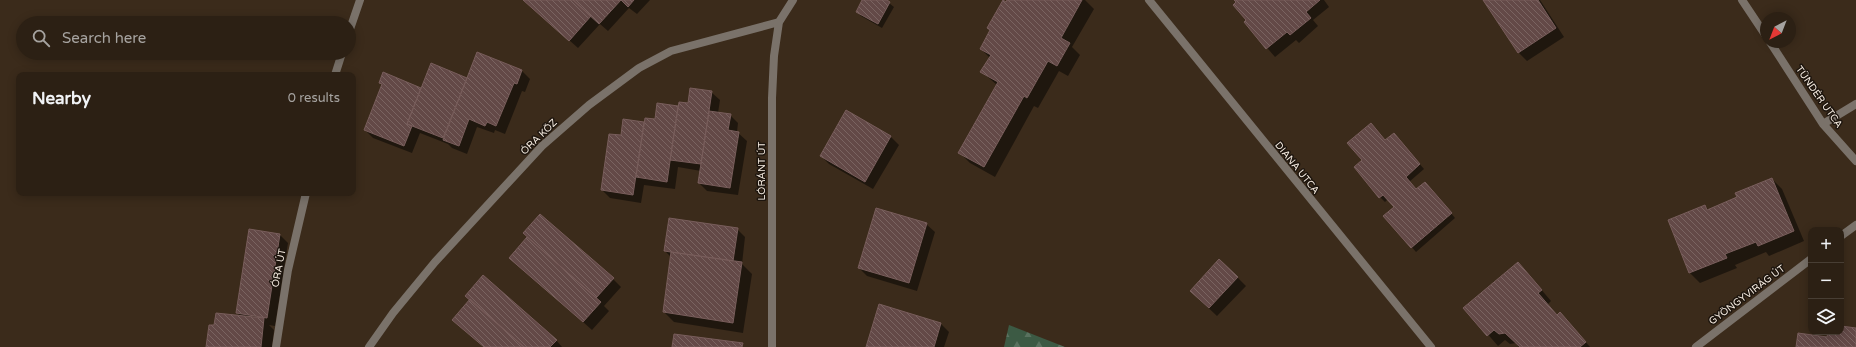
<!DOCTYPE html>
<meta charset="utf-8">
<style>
:root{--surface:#2c2014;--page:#34281d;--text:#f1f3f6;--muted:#a6a3a0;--line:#483e34}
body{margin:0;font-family:"Varela Round",sans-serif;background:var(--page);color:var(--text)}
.controls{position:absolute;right:12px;bottom:12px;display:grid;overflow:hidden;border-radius:8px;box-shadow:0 2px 10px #0003}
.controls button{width:36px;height:36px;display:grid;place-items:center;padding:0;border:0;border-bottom:1px solid var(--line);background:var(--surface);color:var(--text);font:20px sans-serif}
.compass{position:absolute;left:1760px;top:12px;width:36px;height:36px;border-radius:50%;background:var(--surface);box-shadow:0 2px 10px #0003;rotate:222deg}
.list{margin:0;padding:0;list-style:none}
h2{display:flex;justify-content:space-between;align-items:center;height:52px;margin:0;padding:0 16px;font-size:17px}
h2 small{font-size:13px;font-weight:400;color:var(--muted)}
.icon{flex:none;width:22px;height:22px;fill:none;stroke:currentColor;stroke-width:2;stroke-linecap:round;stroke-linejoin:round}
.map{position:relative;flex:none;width:1856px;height:347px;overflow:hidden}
.search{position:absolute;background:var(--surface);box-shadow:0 2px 10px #0003;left:16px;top:16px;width:340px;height:44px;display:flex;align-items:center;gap:10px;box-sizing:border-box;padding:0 14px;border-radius:22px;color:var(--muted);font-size:15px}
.panel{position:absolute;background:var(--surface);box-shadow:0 2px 10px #0003;left:16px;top:72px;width:340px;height:124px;border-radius:8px}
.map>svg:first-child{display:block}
.forest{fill:url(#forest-firs)}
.shadow{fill:#0007}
.building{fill:url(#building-back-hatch);stroke:#785d5b}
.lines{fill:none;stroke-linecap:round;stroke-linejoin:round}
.street{stroke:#7a726a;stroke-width:8}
.labels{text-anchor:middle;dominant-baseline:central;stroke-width:3;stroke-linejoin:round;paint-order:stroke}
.street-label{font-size:10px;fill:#f7ede2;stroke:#1d150e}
</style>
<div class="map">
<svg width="1856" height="347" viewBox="0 0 1856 347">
<defs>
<pattern id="forest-firs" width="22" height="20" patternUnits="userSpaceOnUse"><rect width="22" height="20" fill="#3c5a44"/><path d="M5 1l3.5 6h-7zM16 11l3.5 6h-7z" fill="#59725f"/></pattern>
<pattern id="building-back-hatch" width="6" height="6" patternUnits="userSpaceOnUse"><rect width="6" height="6" fill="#634947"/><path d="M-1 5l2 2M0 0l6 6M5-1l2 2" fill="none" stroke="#7a6461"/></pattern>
</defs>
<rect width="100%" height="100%" fill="#3b2b1b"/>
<path class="forest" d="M 1009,325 L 1065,347 L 1004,347 Z"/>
<path class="shadow" d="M 524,0 L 650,0 L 637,14 L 629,8 L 608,31 L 600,24 L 578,48 Z
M 863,0 L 885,0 L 894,7 L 882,28 L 861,16 L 857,11 Z
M 1008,0 L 1085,0 L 1094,9 L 1072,47 L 1080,55 L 1068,76 L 1059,71 L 1038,108 L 1034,106 L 995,177 L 970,163 L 959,152 L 997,85 L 982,72 L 990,58 L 981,49 Z
M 1235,0 L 1324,0 L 1329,7 L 1313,20 L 1318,26 L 1299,43 L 1296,40 L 1275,57 L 1245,22 L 1247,20 Z
M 1484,0 L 1540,0 L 1564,37 L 1527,61 L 1519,53 Z
M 478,53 L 522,71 L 530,79 L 525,92 L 522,91 L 505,134 L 495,130 L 494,133 L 477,127 L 467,154 L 452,148 L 448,144 L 420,133 L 412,153 L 373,138 L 365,130 L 382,85 L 380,83 L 384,73 L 422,89 L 468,79 Z
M 711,92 L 720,100 L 718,113 L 730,115 L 738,123 L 737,132 L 747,141 L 738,195 L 707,191 L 699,183 L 701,171 L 678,167 L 675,189 L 644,185 L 641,203 L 610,198 L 602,190 L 622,136 L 624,120 L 645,123 L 656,120 L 658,105 L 679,108 L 689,104 Z
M 890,136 L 899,145 L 873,189 L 829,164 L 821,156 Z
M 1398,139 L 1424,169 L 1409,182 L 1417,190 L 1429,187 L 1455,218 L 1416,252 L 1385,216 L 1395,207 L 1388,199 L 1385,202 L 1380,197 L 1355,167 L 1386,141 Z
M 1772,179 L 1782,189 L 1804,241 L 1769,256 L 1766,252 L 1735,265 L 1737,268 L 1700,283 L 1690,273 L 1669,221 L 1704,206 L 1709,210 L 1738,198 Z
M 926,224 L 935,232 L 917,291 L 867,276 L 859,268 Z
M 737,229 L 745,237 L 742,264 L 752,274 L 743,333 L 674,322 L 664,312 L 671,257 L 665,251 Z
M 280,235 L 288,243 L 275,326 L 269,325 L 274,330 L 272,347 L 207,347 L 215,326 L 241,317 L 237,313 Z
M 528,237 L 613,279 L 621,287 L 604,306 L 609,311 L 592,330 L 511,258 Z
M 1528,274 L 1551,301 L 1548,304 L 1558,316 L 1570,324 L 1590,347 L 1519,347 L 1516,343 L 1510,344 L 1505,340 L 1498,346 L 1465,308 Z
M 1237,277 L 1246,286 L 1217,316 L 1199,299 Z
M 941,324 L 949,332 L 944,347 L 867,347 Z
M 462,328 L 556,340 L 562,347 L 484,347 Z"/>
<path class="building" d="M 523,0 L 573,0 L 591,16 L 569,41 Z
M 573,0 L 621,0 L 599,24 Z
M 621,0 L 634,0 L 628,7 Z
M 862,0 L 887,0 L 890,2 L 878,24 L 856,12 Z
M 1003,0 L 1006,2 L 1007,0 L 1082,0 L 1061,38 L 1070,43 L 1057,66 L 1048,61 L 1027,98 L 1024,96 L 984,167 L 958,153 L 998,82 L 980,72 L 991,55 L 980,49 L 990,30 L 987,28 Z
M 1234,0 L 1320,0 L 1306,12 L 1311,18 L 1290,35 L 1287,32 L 1266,49 L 1244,22 L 1246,20 L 1233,5 L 1236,2 Z
M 1483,0 L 1538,0 L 1556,28 L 1518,53 Z
M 477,52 L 522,70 L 517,84 L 514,83 L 496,126 L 487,122 L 485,126 L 469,119 L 459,146 L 443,140 Z
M 431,63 L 467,78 L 443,138 L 407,124 Z
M 383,72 L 421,88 L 407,124 L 412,126 L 404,146 L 364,130 L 382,84 L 379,83 Z
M 690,88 L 712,91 L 701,164 L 670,160 L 679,102 L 688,103 Z
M 657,103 L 678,106 L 667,182 L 636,177 L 645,118 L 655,119 Z
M 846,110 L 891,136 L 865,182 L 820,156 Z
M 709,111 L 731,114 L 728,130 L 739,132 L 730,188 L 698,183 Z
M 623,119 L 644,122 L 633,195 L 601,190 L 609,134 L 621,135 Z
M 1371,123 L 1385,140 L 1394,133 L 1420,164 L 1406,177 L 1416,189 L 1425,182 L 1452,213 L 1411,248 L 1383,216 L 1394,207 L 1383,195 L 1379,198 L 1354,167 L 1362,160 L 1347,143 Z
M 1772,178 L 1794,231 L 1758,246 L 1756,242 L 1725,254 L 1727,258 L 1689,273 L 1668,220 L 1705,205 L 1707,210 L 1737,197 L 1735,193 Z
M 876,208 L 927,223 L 909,283 L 858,268 Z
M 540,214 L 614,278 L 596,298 L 523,233 Z
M 669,218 L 738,228 L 733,261 L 664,251 Z
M 249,229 L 280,234 L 267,318 L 236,313 Z
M 527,237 L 601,302 L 583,322 L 509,258 Z
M 671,252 L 742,262 L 733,323 L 663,312 Z
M 1219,259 L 1238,277 L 1209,308 L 1190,291 Z
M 1518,262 L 1542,290 L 1538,293 L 1557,315 L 1560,312 L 1586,342 L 1580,347 L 1520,347 L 1505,333 L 1499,334 L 1494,330 L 1487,336 L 1463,308 Z
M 483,275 L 557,340 L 550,347 L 524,347 L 465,296 Z
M 470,299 L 524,347 L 484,347 L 452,320 Z
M 879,304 L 941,323 L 934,347 L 866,347 Z
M 216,313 L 264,318 L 261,347 L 206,347 L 209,325 L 214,325 Z
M 1841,326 L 1856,328 L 1856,347 L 1796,347 L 1798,333 L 1827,337 L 1828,332 L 1841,332 Z
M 674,334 L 743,343 L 742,347 L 672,347 Z"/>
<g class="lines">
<path class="street" d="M 1149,0 L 1431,347
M 1742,0 L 1766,36
M 349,32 L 360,0
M 1770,42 L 1823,124 L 1856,161
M 335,75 L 342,53
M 1823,124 L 1856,104
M 1841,236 L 1856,225
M 276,347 L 288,270 L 306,193
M 369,347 L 393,313 L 435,262 L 542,146 L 589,105 L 639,68 L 671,51 L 779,22
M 772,347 L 772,98 L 774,56 L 779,22 L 793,0
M 1696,347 L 1811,259"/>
</g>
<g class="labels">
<g class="street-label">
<text transform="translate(1819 97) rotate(55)">TÜNDÉR UTCA</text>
<text transform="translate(539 137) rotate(-44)">ÓRA KÖZ</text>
<text transform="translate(1297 168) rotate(51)">DIANA UTCA</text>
<text transform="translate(762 171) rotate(-90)">LÓRÁNT ÚT</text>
<text transform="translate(279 268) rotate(-79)">ÓRA ÚT</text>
<text transform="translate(1747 295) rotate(-37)">GYÖNGYVIRÁG ÚT</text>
</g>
</g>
</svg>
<div class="controls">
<button>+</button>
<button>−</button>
<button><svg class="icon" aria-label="layers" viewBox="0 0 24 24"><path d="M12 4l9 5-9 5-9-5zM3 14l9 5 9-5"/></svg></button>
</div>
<svg class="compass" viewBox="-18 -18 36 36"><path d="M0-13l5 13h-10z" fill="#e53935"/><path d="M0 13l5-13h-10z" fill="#a6a3a0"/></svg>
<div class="search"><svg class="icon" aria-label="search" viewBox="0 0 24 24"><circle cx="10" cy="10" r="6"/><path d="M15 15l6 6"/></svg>Search here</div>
<section class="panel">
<h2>Nearby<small>0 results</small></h2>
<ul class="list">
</ul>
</section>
</div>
